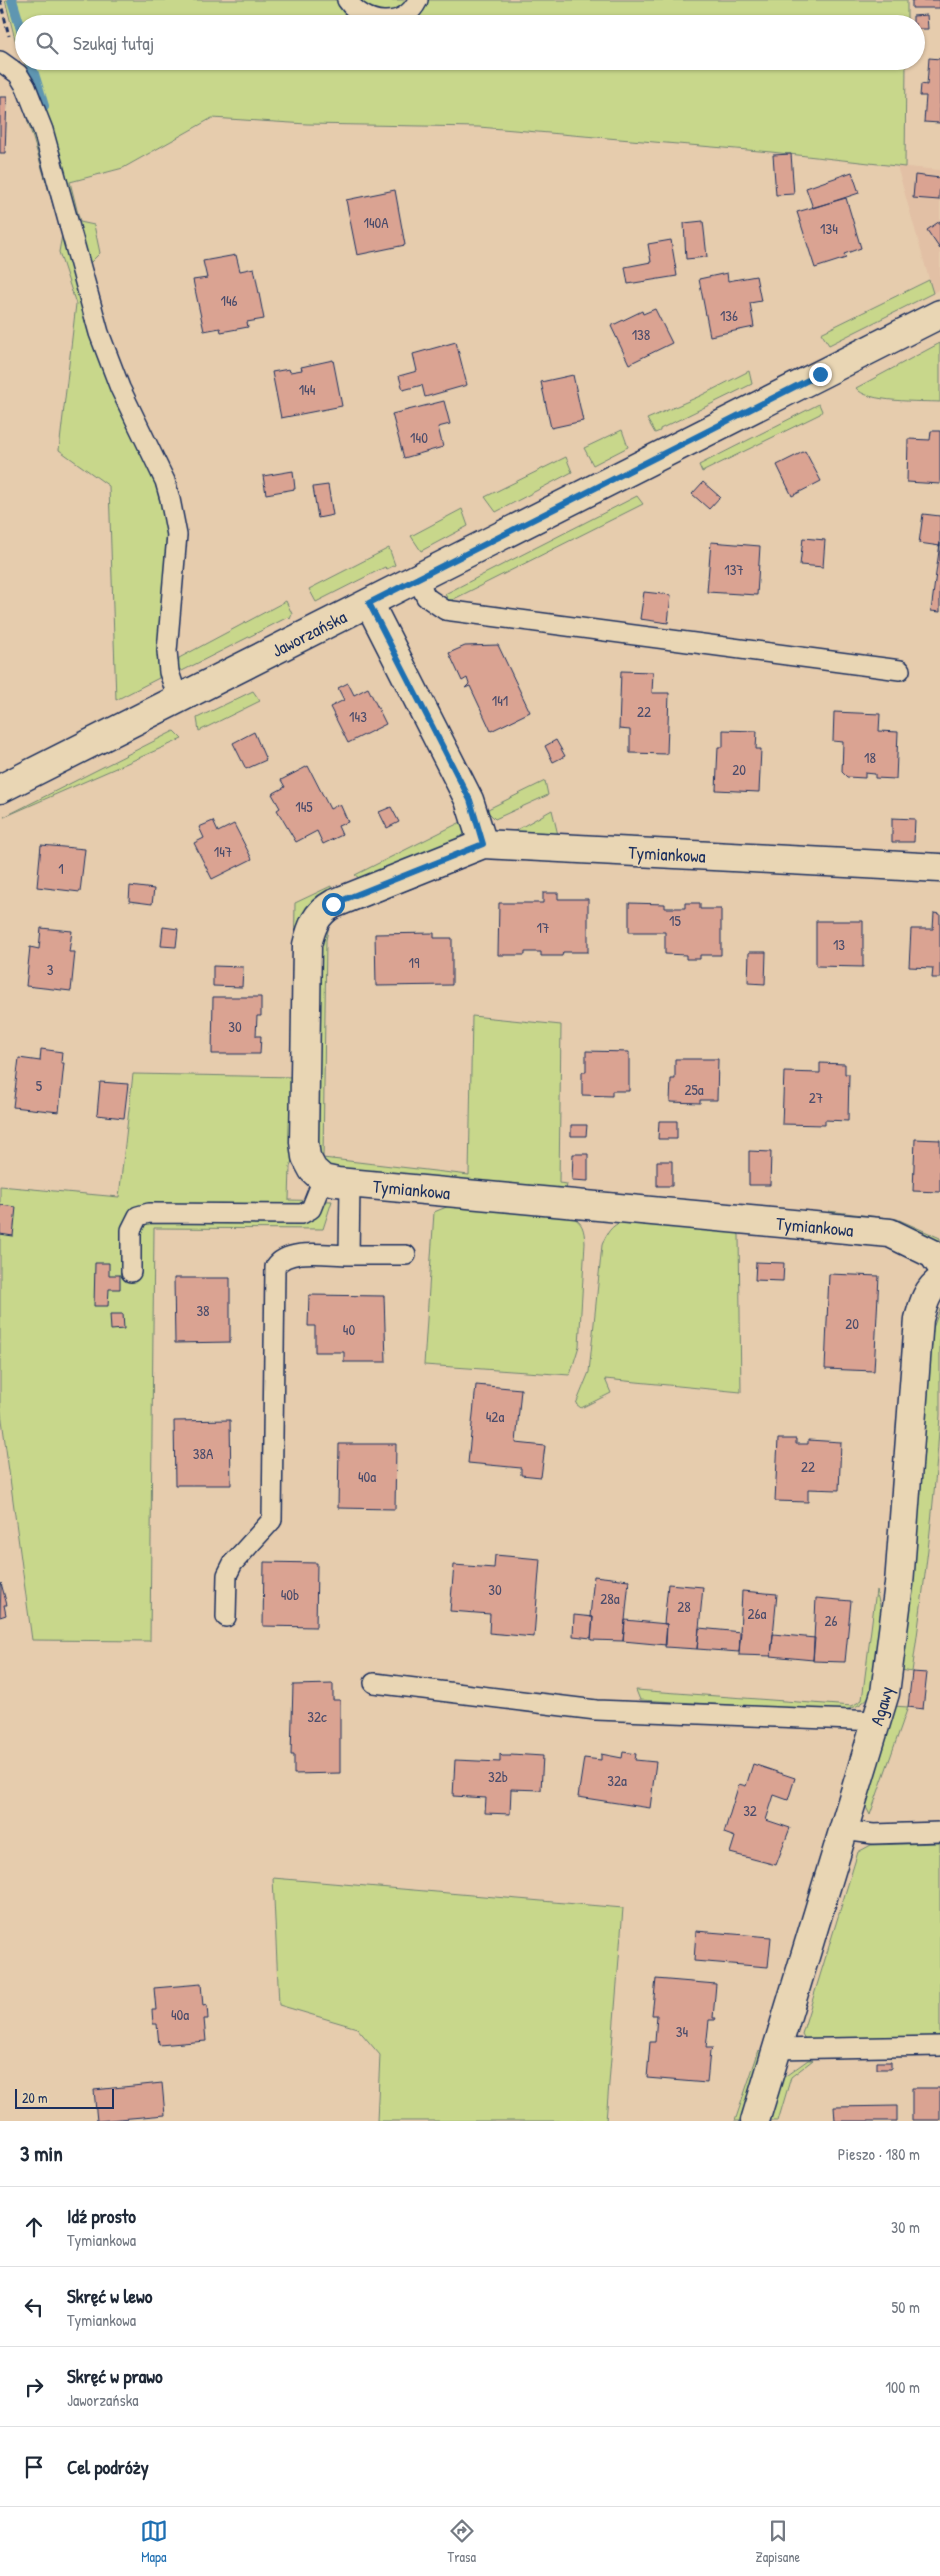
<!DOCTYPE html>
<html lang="pl">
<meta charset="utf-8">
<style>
:root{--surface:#fff;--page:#f6f6f7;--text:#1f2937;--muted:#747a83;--line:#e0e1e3;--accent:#1f6fb2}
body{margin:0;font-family:"Patrick Hand",sans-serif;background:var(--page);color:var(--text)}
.scale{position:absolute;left:15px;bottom:12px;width:99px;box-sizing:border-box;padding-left:5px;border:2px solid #1b2f5e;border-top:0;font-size:14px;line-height:18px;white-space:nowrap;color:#1b2f5e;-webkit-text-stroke:4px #e9d6b4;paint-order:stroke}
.stop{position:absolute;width:15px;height:15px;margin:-11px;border:4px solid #1f6fb2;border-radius:50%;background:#fff}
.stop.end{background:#1f6fb2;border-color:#fff;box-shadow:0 1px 5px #0008}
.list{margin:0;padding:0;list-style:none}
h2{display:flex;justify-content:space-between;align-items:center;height:65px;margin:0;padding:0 20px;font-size:21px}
h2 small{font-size:16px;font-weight:400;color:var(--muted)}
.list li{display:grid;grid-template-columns:32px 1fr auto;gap:15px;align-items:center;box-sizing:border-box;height:80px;padding:0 20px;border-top:1px solid var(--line)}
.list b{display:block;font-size:19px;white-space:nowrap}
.list p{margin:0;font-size:16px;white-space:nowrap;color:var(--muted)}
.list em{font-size:16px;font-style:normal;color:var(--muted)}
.icon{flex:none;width:28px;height:28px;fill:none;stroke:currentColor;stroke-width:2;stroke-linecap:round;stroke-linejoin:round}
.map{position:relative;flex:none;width:940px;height:2121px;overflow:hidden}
.search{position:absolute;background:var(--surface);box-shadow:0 1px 4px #0004;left:15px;right:15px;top:15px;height:55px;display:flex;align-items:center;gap:12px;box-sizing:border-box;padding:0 18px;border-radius:28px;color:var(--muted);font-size:19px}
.sheet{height:385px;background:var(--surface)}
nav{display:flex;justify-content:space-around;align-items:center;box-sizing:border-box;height:70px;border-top:1px solid var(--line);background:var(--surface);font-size:14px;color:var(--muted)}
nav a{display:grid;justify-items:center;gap:2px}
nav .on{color:var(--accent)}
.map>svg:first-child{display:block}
.built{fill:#e2c0a5}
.green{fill:#c8d78b;stroke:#728374}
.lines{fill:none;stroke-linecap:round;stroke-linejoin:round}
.stream{stroke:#5f96b1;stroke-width:10}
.building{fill:#daa392;stroke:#1b2f5e}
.lane-casing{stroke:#1b2f5e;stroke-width:22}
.street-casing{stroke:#1b2f5e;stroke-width:31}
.secondary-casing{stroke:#1b2f5e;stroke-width:31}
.path{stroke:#1b2f5e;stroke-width:3;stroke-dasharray:5 4;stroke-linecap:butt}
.lane{stroke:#e9d6b4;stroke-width:19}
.street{stroke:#e9d6b4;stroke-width:28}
.secondary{stroke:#e9d6b4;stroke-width:28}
.route{stroke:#1f6fb2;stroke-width:6}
.labels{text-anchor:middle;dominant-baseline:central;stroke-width:4;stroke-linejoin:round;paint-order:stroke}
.number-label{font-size:15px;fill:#4b4c6b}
.street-label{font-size:18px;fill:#1b2f5e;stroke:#e9d6b4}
</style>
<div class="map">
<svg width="940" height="2121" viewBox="0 0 940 2121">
<rect width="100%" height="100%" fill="#e6ccad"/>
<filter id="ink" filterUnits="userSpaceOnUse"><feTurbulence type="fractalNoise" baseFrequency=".02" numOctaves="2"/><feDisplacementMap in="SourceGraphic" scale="10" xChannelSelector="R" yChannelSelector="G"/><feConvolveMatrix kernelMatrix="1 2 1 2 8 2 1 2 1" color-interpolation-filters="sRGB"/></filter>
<g filter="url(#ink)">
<path class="built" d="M 897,166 L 940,170 L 940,289 L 933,293 Z"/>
<path class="green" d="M 5,0 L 907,0 L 907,24 L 24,24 L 24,61 L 906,61 L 905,167 L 771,152 L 479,127 L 307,124 L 212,118 L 123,168 L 70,182 L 80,222 L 94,225 L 100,253 L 89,264 L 34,88 L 15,39 Z
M 17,85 L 23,97 L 157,483 L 167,523 L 159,678 L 116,700 L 109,486 L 59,450 L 76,304 L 59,252 L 62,235 Z
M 929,280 L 933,293 L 829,345 L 821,333 Z
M 940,343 L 940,402 C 921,401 866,403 856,388 Z
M 749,371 L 752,384 L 660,429 L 660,431 L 655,433 L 647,419 L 700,396 Z
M 819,404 L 822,411 L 820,414 L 702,472 L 699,465 Z
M 622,430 L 628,447 L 593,465 L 584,448 Z
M 566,457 L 572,472 L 496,512 L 485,497 Z
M 637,496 L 643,504 L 452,600 L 448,600 L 445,594 Z
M 462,509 L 468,526 L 421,551 L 411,536 Z
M 389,548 L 395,565 L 387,569 L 385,567 L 316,602 L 309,589 Z
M 286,601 L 292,614 L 290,619 L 288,617 L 182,671 L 178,668 L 179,658 Z
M 378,650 L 464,811 L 465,832 L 461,839 L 363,881 L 355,875 L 463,821 Z
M 253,691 L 260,701 L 199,731 L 197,718 Z
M 174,731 L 182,739 L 4,817 Z
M 545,781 L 548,795 L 495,819 L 486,810 Z
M 552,810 L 558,835 L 511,833 Z
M 416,880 L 418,886 L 338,918 L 329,926 L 326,940 L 323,1158 L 469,1175 L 472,1016 L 561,1025 L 559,1183 L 567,1184 L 566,1190 L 327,1168 L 316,1147 L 318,945 L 331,918 Z
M 331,886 L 332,896 L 294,966 L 295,903 Z
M 133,1074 L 296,1077 L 294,1154 L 290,1167 L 289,1200 L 332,1201 L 323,1229 L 154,1228 L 150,1641 L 32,1640 L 0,1405 L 0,1186 L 119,1197 Z
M 454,1204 L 571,1216 C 583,1223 584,1229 585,1243 L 579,1346 L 570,1375 L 424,1365 L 434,1212 Z
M 828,1211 L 897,1219 L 940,1238 L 940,1242 L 909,1230 L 833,1216 Z
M 630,1219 L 737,1230 L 739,1235 L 741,1392 L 605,1379 L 611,1393 L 581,1408 L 576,1404 L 589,1372 L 602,1245 C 608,1229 614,1223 630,1219 Z
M 940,1309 C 940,1344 940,1380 940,1415 C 935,1501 924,1587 912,1672 L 901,1670 L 911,1598 L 920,1491 L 930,1336 Z
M 876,1590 L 882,1614 L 871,1694 C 862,1706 852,1709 838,1711 L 640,1700 L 636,1690 L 852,1706 L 862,1700 Z
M 893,1706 L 908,1707 L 870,1815 L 866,1807 L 867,1795 Z
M 940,1843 L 940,2037 L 805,2039 L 802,2034 L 858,1852 L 871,1845 Z
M 273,1878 L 623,1908 L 606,2121 L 377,2121 L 380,2055 L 357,2028 L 279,2005 Z
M 759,2050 L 762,2053 L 741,2121 L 735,2121 Z
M 808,2060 L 813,2060 L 791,2077 L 778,2121 L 766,2121 L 780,2080 Z"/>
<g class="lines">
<path class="stream" d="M 12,0 L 24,39
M 30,61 L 44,106"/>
</g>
<path class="building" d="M 912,0 L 940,0 L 940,8 L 912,8 Z
M 927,15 L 928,29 L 916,29 L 916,24 L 913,24 L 913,16 Z
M 929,58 L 940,59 L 940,123 L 924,122 L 926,96 L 920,96 L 921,84 L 927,85 Z
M 0,97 L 7,97 L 5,153 L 0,153 Z
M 791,154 L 794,194 L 776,195 L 773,155 Z
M 852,172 L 859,193 L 813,208 L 806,188 Z
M 915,175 L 940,178 L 939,200 L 913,198 Z
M 395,190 L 405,245 L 357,255 L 346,200 Z
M 846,198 L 861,248 L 844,254 L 846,258 L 815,268 L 797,212 Z
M 703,221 L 707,257 L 686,259 L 684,223 Z
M 940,221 L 940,249 L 927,230 Z
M 671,240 L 677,276 L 628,284 L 625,267 L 651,262 L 648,244 Z
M 236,255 L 240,271 L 254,268 L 264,319 L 247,322 L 248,327 L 221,332 L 220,328 L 204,331 L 193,280 L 207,278 L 203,261 Z
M 727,273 L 728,281 L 756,276 L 761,301 L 750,303 L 754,327 L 710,336 L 699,279 Z
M 655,309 L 672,343 L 629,364 L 611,326 L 642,311 L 643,314 Z
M 456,342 L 467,385 L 425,397 L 422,385 L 403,390 L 399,376 L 417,371 L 413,354 Z
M 333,360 L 342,406 L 281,418 L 272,372 L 289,369 L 290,372 L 302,370 L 301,367 Z
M 573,375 L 583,421 L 551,428 L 541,382 Z
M 444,401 L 450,424 L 438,427 L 443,447 L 404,458 L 392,414 Z
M 931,431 L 940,431 L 940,484 L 907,482 L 908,439 L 930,440 Z
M 805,451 L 821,481 L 792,496 L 777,465 Z
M 293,471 L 295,489 L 266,494 L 263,476 Z
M 703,482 L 720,497 L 709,509 L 692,494 Z
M 328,485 L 333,515 L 318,518 L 313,487 Z
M 923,514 L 940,516 L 940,546 L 919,543 Z
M 803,538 L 825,540 L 823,567 L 800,565 Z
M 711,542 L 760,546 L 757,595 L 707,592 Z
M 940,543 L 940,612 L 931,611 Z
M 644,592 L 671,595 L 668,623 L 640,619 Z
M 498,645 L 530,712 L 491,731 L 470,686 L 465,688 L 469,684 L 467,678 L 462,681 L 449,653 L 465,646 Z
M 621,671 L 653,672 L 652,693 L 669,693 L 667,754 L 630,753 L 630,730 L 619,729 Z
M 348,683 L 354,695 L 368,688 L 386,724 L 348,743 L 330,707 L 344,700 L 338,688 Z
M 834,712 L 880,714 L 879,731 L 898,732 L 896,779 L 875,778 L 875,774 L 865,773 L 865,778 L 847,777 L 842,772 L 843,742 L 833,741 Z
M 723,730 L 757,731 L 756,749 L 761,749 L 759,792 L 716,790 L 718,747 L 723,747 Z
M 254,732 L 266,760 L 246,769 L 233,743 Z
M 556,740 L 565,756 L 553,762 L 545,746 Z
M 308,766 L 330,809 L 340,804 L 348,822 L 338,826 L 342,835 L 323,844 L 317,831 L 296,842 L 277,810 L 280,808 L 272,794 L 285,787 L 281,780 Z
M 391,807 L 399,822 L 387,828 L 379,812 Z
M 892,818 L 915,819 L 914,842 L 892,842 Z
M 213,821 L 218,832 L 234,824 L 252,859 L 212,879 L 194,843 L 204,838 L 199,827 Z
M 41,845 L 85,849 L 80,892 L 37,887 Z
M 130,886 L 154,889 L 152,904 L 129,901 Z
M 543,893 L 558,893 L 558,899 L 588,899 L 588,952 L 563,952 L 562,956 L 541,956 L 541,952 L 525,952 L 525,955 L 498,955 L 499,903 L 543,903 Z
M 629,903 L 665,904 L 665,908 L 685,908 L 685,903 L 700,903 L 700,909 L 721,909 L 721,955 L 700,955 L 700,959 L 686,959 L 686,955 L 665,954 L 665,932 L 629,932 Z
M 934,913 L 940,914 L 940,978 L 932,978 L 933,968 L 909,967 L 911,929 L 933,929 Z
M 816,921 L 863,921 L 863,967 L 816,966 Z
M 163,927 L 178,929 L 176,947 L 161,946 Z
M 41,928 L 72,931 L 69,952 L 75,952 L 71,991 L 26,986 L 30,947 L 39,949 Z
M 434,933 L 434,938 L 452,938 L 452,985 L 376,986 L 375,934 Z
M 749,952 L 766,952 L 765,984 L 748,983 Z
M 213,966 L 243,967 L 242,987 L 213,986 Z
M 213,997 L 261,997 L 261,1016 L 257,1016 L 256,1036 L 261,1036 L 260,1054 L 212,1054 Z
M 41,1049 L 62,1052 L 61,1063 L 64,1063 L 59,1112 L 13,1107 L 19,1058 L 40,1061 Z
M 586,1051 L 629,1052 L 629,1091 L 612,1091 L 612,1096 L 582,1095 L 582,1072 L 586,1072 Z
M 675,1059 L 718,1059 L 717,1100 L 700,1100 L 700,1103 L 670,1102 L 671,1079 L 675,1079 Z
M 820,1063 L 845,1064 L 845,1074 L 849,1074 L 848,1121 L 825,1120 L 825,1125 L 782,1124 L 784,1072 L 820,1073 Z
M 100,1082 L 128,1084 L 124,1118 L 97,1115 Z
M 659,1121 L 677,1121 L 677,1139 L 658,1139 Z
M 571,1125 L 587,1125 L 586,1136 L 571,1136 Z
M 915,1139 L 940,1140 L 940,1192 L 913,1191 Z
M 749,1151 L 771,1152 L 770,1185 L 749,1185 Z
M 573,1154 L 588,1154 L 588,1181 L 572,1180 Z
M 657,1161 L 672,1161 L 672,1186 L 657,1186 Z
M 0,1205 L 16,1207 L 13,1236 L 0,1234 Z
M 756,1262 L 784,1263 L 783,1281 L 755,1280 Z
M 95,1263 L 109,1263 L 109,1275 L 120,1275 L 120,1289 L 109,1289 L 108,1306 L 94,1306 Z
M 829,1274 L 879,1276 L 874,1371 L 825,1369 Z
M 174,1278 L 230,1278 L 230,1342 L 175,1343 Z
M 309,1295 L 384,1296 L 386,1362 L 344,1362 L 344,1352 L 315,1352 L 315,1326 L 308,1326 Z
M 110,1314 L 123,1314 L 124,1329 L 111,1330 Z
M 476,1385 L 521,1389 L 516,1443 L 545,1446 L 541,1477 L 521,1475 L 521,1468 L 468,1463 Z
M 230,1420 L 231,1485 L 175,1485 L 174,1421 Z
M 778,1439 L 796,1439 L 796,1444 L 808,1444 L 808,1440 L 841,1442 L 839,1490 L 808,1489 L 808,1502 L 775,1501 Z
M 339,1444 L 396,1444 L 395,1509 L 338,1508 Z
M 495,1555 L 540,1559 L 534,1637 L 489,1633 L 490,1614 L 450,1611 L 454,1565 L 494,1568 Z
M 264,1562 L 317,1563 L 316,1627 L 263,1626 Z
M 594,1576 L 629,1580 L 623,1641 L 591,1640 L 593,1617 L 590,1617 Z
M 1,1583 L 7,1605 L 4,1605 L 6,1615 L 0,1617 Z
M 668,1584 L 703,1587 L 697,1649 L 665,1647 L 667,1624 L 664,1624 Z
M 742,1591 L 777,1594 L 771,1656 L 739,1655 Z
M 816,1598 L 851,1601 L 845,1662 L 813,1661 Z
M 574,1615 L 593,1617 L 591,1638 L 573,1636 Z
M 625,1620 L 667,1624 L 666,1645 L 623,1641 Z
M 699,1628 L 741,1632 L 739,1652 L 697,1649 Z
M 773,1634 L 815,1638 L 813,1660 L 771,1656 Z
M 912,1672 L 927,1673 L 923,1709 L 908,1707 Z
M 333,1684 L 333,1700 L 340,1700 L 340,1773 L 294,1774 L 294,1755 L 291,1755 L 293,1685 Z
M 623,1752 L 636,1754 L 635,1760 L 656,1762 L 650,1808 L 578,1797 L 584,1758 L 601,1760 L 601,1754 L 622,1758 Z
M 500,1754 L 502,1756 L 511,1756 L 511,1754 L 543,1756 L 541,1790 L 511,1789 L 510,1814 L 485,1813 L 486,1798 L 453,1796 L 455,1760 L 500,1762 Z
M 753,1764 L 795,1778 L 788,1800 L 774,1795 L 766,1820 L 790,1828 L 776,1865 L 730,1853 L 735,1837 L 724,1833 L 739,1784 L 746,1786 Z
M 696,1931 L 771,1937 L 768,1967 L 694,1961 Z
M 656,1979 L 716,1984 L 713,2018 L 716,2018 L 715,2020 L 709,2020 L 706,2048 L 713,2048 L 710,2051 L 707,2083 L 647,2078 L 650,2042 L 655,2042 L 657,2015 L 652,2015 Z
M 201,1984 L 203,2006 L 207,2005 L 208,2019 L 204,2019 L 206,2041 L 159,2045 L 157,2024 L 153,2024 L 152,2010 L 156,2010 L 154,1988 Z
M 877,2062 L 891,2062 L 891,2069 L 877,2069 Z
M 162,2083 L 165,2115 L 97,2121 L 94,2090 Z
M 912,2088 L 940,2088 L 940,2120 L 912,2120 Z
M 897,2106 L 897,2121 L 835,2121 L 834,2107 Z"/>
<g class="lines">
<g class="lane-casing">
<path id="lane" d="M 347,0 C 364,25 403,31 418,0
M 0,61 L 18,74 L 26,87 L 43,130 L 99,333 L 120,388 L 165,481 L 170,499 L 177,535 L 167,651 L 169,672 L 178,699
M 417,578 L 426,597 L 445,610 L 900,670
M 349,1255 L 406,1255
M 131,1272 L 131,1230 L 138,1216 L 149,1213 L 302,1214 L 311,1209 L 323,1179
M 226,1617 L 227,1575 L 233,1563 L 272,1520 L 275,1267 C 288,1247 327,1255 349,1255 L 350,1184
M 374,1683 L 596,1710 L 878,1721
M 844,1830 L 873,1834 L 940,1832
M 776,2049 L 940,2046"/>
</g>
<g class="street-casing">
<g id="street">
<path d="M 369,603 L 469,800 L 483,844"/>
<path id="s1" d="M 940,868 L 483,844 L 333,904 C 316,913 311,928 307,945 L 304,1142 L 306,1157 L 313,1170 L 323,1179 L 337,1182 L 890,1233 L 933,1254 L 940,1264"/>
<path id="s2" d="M 755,2121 L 885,1693 L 899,1584 L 919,1319 C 923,1305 927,1289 940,1281"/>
</g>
</g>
<g class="secondary-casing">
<g id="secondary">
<path id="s3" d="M 0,789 L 940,314"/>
</g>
</g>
<path class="path" d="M 0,0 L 9,36"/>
<use href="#lane" class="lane"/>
<use href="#street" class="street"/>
<use href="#secondary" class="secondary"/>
</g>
</g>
<g class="lines" filter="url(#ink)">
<path class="route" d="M 333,904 L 483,844 L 470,800 L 369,603 L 820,374"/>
</g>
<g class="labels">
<g class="number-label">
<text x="376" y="222">140A</text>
<text x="829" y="228">134</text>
<text x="229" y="300">146</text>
<text x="729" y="315">136</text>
<text x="641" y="334">138</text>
<text x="307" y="389">144</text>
<text x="419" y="437">140</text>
<text x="734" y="569">137</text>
<text x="500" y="700">141</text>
<text x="644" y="711">22</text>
<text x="358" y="716">143</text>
<text x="870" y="757">18</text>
<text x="739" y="769">20</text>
<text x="304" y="806">145</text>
<text x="223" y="851">147</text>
<text x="61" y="868">1</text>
<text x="675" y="920">15</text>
<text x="543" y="927">17</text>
<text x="839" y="944">13</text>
<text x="414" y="962">19</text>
<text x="50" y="969">3</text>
<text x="235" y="1026">30</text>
<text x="39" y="1085">5</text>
<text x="694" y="1089">25a</text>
<text x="816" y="1097">27</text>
<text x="203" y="1310">38</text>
<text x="852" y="1323">20</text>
<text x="349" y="1329">40</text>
<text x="495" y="1416">42a</text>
<text x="203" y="1453">38A</text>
<text x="808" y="1466">22</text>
<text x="367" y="1476">40a</text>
<text x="495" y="1589">30</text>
<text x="290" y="1594">40b</text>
<text x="610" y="1598">28a</text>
<text x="684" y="1606">28</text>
<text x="757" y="1613">26a</text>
<text x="831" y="1620">26</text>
<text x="317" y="1716">32c</text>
<text x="498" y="1776">32b</text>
<text x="617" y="1780">32a</text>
<text x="750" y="1810">32</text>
<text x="180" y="2014">40a</text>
<text x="682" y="2031">34</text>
</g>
<g class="street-label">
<text stroke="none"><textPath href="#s3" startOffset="346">Jaworzańska</textPath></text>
<text transform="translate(667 854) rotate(3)">Tymiankowa</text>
<text stroke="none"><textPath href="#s1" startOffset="999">Tymiankowa</textPath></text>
<text stroke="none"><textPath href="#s1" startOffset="1404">Tymiankowa</textPath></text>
<text stroke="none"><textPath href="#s2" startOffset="434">Agawy</textPath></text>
</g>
</g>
</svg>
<div class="scale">20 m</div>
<div class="stop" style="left:333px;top:904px"></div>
<div class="stop end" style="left:820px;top:374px"></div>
<div class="search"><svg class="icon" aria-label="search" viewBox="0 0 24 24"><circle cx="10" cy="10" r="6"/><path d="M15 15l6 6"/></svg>Szukaj tutaj</div>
</div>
<section class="sheet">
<h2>3 min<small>Pieszo · 180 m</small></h2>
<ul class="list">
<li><svg class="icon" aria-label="ahead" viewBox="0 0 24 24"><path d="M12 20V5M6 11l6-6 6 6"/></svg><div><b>Idź prosto</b><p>Tymiankowa</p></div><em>30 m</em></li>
<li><svg class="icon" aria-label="left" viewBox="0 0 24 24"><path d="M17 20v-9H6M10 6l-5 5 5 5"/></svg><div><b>Skręć w lewo</b><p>Tymiankowa</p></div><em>50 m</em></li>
<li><svg class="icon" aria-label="right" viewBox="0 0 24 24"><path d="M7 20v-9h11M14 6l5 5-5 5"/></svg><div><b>Skręć w prawo</b><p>Jaworzańska</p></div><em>100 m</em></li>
<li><svg class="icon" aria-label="arrive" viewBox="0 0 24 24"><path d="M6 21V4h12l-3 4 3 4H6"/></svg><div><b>Cel podróży</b></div></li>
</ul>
</section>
<nav>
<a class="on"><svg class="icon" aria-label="map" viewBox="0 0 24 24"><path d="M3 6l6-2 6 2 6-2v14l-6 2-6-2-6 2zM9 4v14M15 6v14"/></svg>Mapa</a>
<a><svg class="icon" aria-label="directions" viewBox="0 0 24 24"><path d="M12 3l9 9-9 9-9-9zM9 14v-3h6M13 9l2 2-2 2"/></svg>Trasa</a>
<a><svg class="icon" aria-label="saved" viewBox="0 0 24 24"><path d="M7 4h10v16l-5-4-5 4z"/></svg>Zapisane</a>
</nav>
